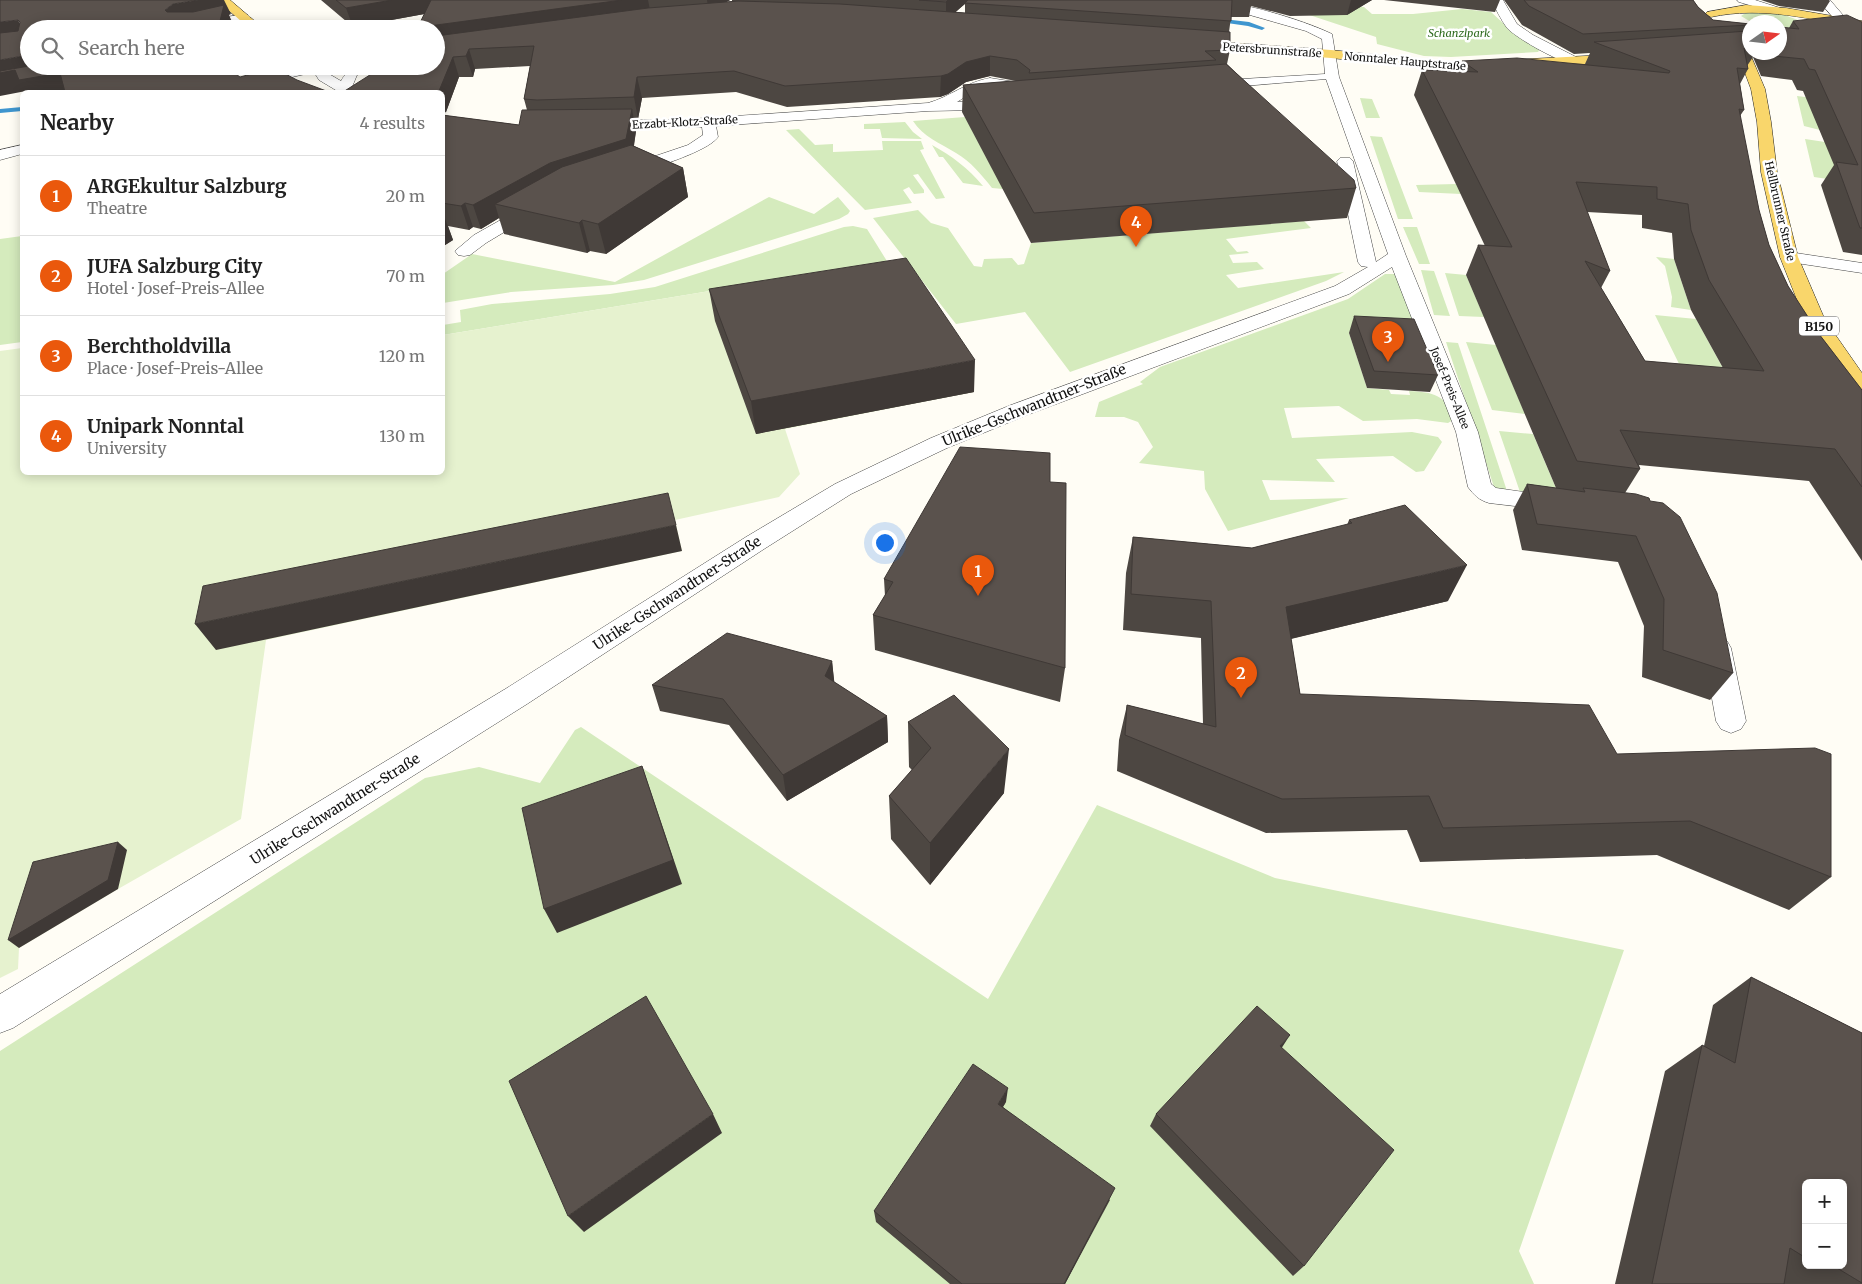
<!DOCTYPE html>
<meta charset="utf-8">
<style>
:root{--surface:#fff;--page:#f6f6f6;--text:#222;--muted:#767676;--line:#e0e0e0;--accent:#ea580c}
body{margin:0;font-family:Merriweather,serif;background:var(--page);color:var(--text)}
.controls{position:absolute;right:15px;bottom:15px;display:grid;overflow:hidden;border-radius:8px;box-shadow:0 2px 12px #0003}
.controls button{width:45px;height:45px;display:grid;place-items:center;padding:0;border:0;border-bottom:1px solid var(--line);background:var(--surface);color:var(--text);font:25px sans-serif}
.compass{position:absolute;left:1742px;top:15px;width:45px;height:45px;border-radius:50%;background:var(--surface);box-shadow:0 2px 12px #0003;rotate:76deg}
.you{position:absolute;left:884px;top:542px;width:18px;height:18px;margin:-12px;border:4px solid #fff;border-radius:50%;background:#1a73e8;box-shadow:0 0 0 8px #1a73e833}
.badge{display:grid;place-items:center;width:32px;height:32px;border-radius:50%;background:var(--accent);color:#fff;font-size:16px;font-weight:700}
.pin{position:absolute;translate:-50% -41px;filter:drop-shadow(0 1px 2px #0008)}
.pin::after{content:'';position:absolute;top:26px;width:18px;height:15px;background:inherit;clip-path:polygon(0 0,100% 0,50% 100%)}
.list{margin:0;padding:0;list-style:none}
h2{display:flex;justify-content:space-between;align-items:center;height:65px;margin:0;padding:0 20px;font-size:21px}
h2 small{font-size:16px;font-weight:400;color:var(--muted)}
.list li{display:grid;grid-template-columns:32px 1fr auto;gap:15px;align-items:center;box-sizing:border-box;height:80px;padding:0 20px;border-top:1px solid var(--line)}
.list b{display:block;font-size:19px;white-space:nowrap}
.list p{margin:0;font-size:16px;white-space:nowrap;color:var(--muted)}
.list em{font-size:16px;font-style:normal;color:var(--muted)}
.icon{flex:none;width:28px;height:28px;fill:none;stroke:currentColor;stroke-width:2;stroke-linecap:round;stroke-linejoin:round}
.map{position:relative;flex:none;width:1862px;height:1284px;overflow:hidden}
.search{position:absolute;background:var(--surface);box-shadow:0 2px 12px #0003;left:20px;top:20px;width:425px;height:55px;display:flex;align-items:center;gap:12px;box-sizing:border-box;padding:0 18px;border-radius:28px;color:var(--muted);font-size:19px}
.panel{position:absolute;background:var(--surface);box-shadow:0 2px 12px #0003;left:20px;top:90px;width:425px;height:385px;border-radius:8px}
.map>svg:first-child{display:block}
.green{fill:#d5ebbd}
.pitch{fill:#e6f2cf}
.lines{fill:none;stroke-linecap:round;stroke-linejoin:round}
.stream{fill:#3f96cf;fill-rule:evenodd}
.minor-casing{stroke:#444;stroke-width:1}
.major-casing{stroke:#222;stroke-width:1}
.minor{fill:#fff;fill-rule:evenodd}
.major{fill:#f9d66b;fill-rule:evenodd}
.wall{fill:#4d4742;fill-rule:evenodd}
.shaded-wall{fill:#3f3936}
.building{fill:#5a524d;stroke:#3f3936;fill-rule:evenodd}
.labels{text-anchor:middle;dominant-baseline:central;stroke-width:5;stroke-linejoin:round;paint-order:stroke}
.far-park-label{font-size:11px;font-style:italic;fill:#2f6b1f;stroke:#fff}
.far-street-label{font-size:11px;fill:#111;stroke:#fff}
.shield{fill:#fff;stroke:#585858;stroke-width:1}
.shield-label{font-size:12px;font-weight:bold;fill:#111}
.street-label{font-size:14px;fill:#111;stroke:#fff}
</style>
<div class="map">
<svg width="1862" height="1284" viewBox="0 0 1862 1284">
<rect width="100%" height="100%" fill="#fffdf5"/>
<path class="green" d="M 1304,0 L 1364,7 L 1372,14 L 1413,14 L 1462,9 L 1491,12 L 1503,23 L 1541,48 L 1538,52 L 1451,57 L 1424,56 L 1377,44 L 1376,37 L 1273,3 Z
M 1747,12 L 1782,14 L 1803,22 L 1795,28 L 1780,28 L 1780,22 L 1751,22 L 1741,16 Z
M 1797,96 L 1862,104 L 1824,131 L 1804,126 Z
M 1360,98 L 1372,99 L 1380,118 L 1366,118 Z
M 965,117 L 1003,189 L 992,188 C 981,174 971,162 956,153 C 940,143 923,137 913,121 Z
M 905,122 L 913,132 L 922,139 L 882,138 L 880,129 L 864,129 L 864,124 Z
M 799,129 L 815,145 L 833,144 L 833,152 L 883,150 L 882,141 L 921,141 L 924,149 L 920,150 L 945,198 L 936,199 L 918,174 L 913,175 L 924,190 L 924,193 L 914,194 L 909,187 L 903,190 L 912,203 L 865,210 L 786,130 Z
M 1370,136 L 1382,137 L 1413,219 L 1398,219 Z
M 1805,139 L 1825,142 L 1862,184 L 1814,177 Z
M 932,145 C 952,156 968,168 983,186 L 963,183 L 943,157 L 939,157 Z
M 1456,184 L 1461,194 L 1419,192 L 1416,185 Z
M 769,197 L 814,214 L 838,197 L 850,211 L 848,214 L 839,219 L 644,280 L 613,285 L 511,292 L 443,303 L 443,274 L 472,254 L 615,282 Z
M 918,210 L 931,223 L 948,228 L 974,266 L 982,267 L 984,259 L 1012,258 L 1018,265 L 1024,264 L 1031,243 L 1304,221 L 1311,228 L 1226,239 L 1237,252 L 1247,251 L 1249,253 L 1229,255 L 1233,263 L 1257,262 L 1264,269 L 1226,275 L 1238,288 L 1344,272 L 1326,281 L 1070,372 L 1025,312 L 956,324 L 873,218 Z
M 853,226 L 867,229 L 890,266 L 728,288 L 443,335 L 443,325 L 461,322 L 460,310 L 492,304 L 610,294 L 655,287 L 844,227 Z
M 1403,227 L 1417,227 L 1430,264 L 1419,264 Z
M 22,236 L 22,342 L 0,345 L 0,239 Z
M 1656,257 L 1674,259 L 1691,310 L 1671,307 L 1672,297 L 1665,266 Z
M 1421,270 L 1434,271 L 1450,316 L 1434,315 Z
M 1445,273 L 1466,275 L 1484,317 L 1459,316 Z
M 1385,274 L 1398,274 L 1424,336 L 1349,333 L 1367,388 L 1389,390 L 1391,394 L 1410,395 L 1409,391 C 1434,392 1444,395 1456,418 L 1448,423 L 1417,419 L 1363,421 L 1339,406 L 1284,408 L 1292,438 L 1412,432 L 1438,437 L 1442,442 L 1424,471 L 1416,472 L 1393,456 L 1316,459 L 1335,482 L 1262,480 L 1270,500 L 1349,498 L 1228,531 L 1205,489 L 1204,471 L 1139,463 L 1153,447 L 1138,422 L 1124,417 L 1095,417 L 1099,402 L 1143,384 L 1140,382 L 1160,367 L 1348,299 Z
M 1655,315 L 1696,319 L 1730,381 L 1685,376 Z
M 1446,342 L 1458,343 L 1507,491 L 1495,490 Z
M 1466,342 L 1496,345 L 1525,414 L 1492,410 Z
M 1499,431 L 1533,434 L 1561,500 L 1520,492 Z
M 581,727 L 988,999 L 1097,805 L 1275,878 L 1624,950 L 1519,1251 L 1534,1284 L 0,1284 L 0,1051 L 425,778 L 479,767 L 540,783 L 575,730 Z"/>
<path class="pitch" d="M 728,288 L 907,289 L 974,392 L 785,429 L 800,474 L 779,497 L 675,520 L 682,551 L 266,640 L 241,819 L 118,889 L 19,948 L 18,969 L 0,978 L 0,351 L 22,348 L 22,472 L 442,472 L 443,335 Z"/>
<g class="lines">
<path class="stream" d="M 1215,18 L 1249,22 L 1265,28 L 1262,30 L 1248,26 L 1213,21 Z
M 244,66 L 253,66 L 220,78 L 215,77 Z
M 22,107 L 22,111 L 0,113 L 0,109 Z"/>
<g class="minor-casing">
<path id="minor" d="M 1202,0 C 1236,0 1301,19 1332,34 L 1339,77 L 1406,256 L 1478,432 L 1491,484 L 1496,488 L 1565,498 L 1569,503 L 1565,508 L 1557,511 L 1489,503 C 1479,500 1474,495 1468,487 L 1456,432 L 1392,267 L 1349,294 L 1027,415 L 947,448 L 851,494 L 764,549 L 527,704 L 13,1028 L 0,1033 L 0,994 L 507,688 L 746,537 L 835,484 L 931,438 L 1011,405 L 1335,286 L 1368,267 L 1361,266 L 1358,262 L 1337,161 L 1340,158 L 1350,158 L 1353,161 L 1376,262 L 1388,254 L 1326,79 L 1209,89 L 1202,85 L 1209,81 L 1325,74 L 1322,39 L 1306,31 L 1204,2 Z
M 1491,0 L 1503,0 L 1517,24 L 1533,35 L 1578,58 L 1579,61 L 1578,64 C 1566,67 1516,38 1507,28 C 1501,20 1496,9 1491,0 Z
M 1737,0 L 1755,0 L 1780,8 L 1782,10 L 1776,13 L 1739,2 Z
M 1818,0 L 1830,0 L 1848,21 L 1846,23 L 1838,23 Z
M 244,14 L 248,15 L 250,17 L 248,19 L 202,29 L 176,29 L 182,25 Z
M 305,66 L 324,66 L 329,74 L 341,81 C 349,67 356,66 371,66 L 357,75 L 352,87 L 357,92 L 339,92 L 319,80 L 314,72 L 227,92 L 205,92 L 207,89 Z
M 990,78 L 1015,82 L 1027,92 L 1022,99 L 1011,105 L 979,110 L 928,111 L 716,126 L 718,137 C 708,152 645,171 625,176 L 620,174 L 617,171 L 620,168 L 688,145 L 703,135 L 702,127 L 599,129 L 594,128 L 592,125 L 594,122 L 599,121 L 691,119 L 928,103 C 950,97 966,82 990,78 ZM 990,86 L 1003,87 L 1013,92 L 1002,98 L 957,102 L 976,90 Z
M 22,145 L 22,154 L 0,160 L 0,150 Z
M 535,202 L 541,204 L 543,207 L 541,210 L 486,243 L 470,255 L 464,256 L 458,255 L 455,251 L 474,235 L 529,204 Z
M 1789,252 L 1862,263 L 1862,273 L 1783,261 L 1780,257 L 1783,253 Z
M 1717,638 L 1727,641 L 1731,648 L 1746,721 L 1741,729 L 1731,733 L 1721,729 L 1716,721 L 1703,648 L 1707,641 Z"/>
</g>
<g class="major-casing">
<path id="major" d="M 217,0 L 230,0 L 264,29 L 250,29 Z
M 1746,5 L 1786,8 L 1862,21 L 1862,29 C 1812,19 1762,6 1711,17 L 1705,14 L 1707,12 Z
M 1192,40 L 1331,50 L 1452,63 L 1623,54 L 1629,58 L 1623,62 L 1452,71 L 1331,58 L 1188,47 L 1186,44 Z
M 1742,45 L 1748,49 L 1765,89 L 1771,122 L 1777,172 L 1798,257 L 1825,320 L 1862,373 L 1862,394 L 1855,392 L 1805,320 L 1780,257 L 1761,172 L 1757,122 L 1751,89 L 1736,49 Z
M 310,66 L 326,66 L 320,70 L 311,69 Z"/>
</g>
<use href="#minor" class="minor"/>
<use href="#major" class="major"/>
</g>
<path class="wall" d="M 321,0 L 730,0 L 726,2 L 732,2 L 732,0 L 1372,0 L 1347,15 L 1290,16 L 1251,6 L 1249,17 L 1231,17 L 1229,32 L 1230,50 L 1227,64 L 1356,188 L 1347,218 L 1031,243 L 962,112 L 963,85 L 1017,81 L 1016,81 L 990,76 L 966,82 L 948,94 L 940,97 L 787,107 L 736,92 L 642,98 L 638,119 L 634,119 L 636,131 L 634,146 L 683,168 L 688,197 L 606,254 L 590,251 L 587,253 L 504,234 L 499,218 L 481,229 L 473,227 L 469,230 L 448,226 L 453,240 L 442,247 L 442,115 L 519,125 L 527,110 L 524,99 L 530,66 L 475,69 L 473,77 L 459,77 L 446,112 L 442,113 L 442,92 L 424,14 L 353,27 ZM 965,4 L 965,13 L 955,12 Z
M 1384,0 L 1500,0 L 1495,12 Z
M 1504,0 L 1693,0 L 1698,7 L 1713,20 L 1750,24 L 1750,52 L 1780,52 L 1789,28 L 1793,21 L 1862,22 L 1862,255 L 1843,252 L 1821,185 L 1834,165 L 1803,91 L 1797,90 L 1792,80 L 1761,76 L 1753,57 L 1747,66 L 1748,69 L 1740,84 L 1744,110 L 1740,116 L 1759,210 L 1769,245 L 1788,286 L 1819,334 L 1862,390 L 1862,561 L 1809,481 L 1639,465 L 1640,469 L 1625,493 L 1733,673 L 1710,700 L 1642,677 L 1644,626 L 1618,562 L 1522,550 L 1513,510 L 1527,484 L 1556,488 L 1466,275 L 1478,245 L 1485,246 L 1414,95 L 1422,70 L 1459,71 L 1462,61 L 1585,64 L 1590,53 L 1574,54 L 1522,25 ZM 1587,212 L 1642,215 L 1642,228 L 1672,233 L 1674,259 L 1691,310 L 1723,368 L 1645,361 L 1601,288 L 1610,271 Z
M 1761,0 L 1829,0 L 1830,1 L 1823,12 L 1779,6 Z
M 709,289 L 974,392 L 756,434 L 715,321 Z
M 1354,316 L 1438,375 L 1430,392 L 1367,388 L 1349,333 Z
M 1050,482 L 1065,668 L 1060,702 L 875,650 L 873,615 L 885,596 L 884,579 Z
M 1349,520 L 1448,601 L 1291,639 L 1300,694 L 1617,754 L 1831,877 L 1789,910 L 1657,855 L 1420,862 L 1407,830 L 1266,833 L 1117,771 L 1119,740 L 1127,705 L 1203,724 L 1201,638 L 1123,630 L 1126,573 L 1133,537 L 1252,548 L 1347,525 Z
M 832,661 L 834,682 L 887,716 L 888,742 L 787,801 L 729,725 L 660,711 L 652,685 Z
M 908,722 L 1004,793 L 930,885 L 891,839 L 889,796 L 912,770 L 909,767 Z
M 1751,977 L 1862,1033 L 1862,1284 L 1615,1284 L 1665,1071 L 1702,1045 L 1704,1046 L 1713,1005 ZM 1806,1183 L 1843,1265 L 1806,1265 Z
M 1282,1048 L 1304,1266 L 1293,1276 L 1150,1126 L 1156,1114 Z
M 1006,1102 L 1003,1107 L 1110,1200 L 1065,1284 L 950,1284 L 876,1222 L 874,1211 Z"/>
<path class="shaded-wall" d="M 198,0 L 224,0 L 231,14 L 229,15 L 233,24 L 232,29 L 174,29 L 165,10 L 173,4 Z
M 392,0 L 438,0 L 441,11 L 353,27 L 346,8 Z
M 622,0 L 648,0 L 651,15 L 436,45 L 436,29 L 429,29 L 429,26 Z
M 707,0 L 730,0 L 709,12 Z
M 948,0 L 969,0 L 946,21 L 946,2 Z
M 1351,0 L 1372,0 L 1347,15 Z
M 18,20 L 29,39 L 0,42 L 0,22 Z
M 469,49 L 475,69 L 473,77 L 466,56 Z
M 29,55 L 29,66 L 60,73 L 71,92 L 27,92 L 26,91 L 0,96 L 0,60 Z
M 990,56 L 990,76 L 966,82 L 948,94 L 940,97 L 941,76 L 966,62 Z
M 453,57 L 459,77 L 446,112 L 442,113 L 442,92 L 434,92 Z
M 198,66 L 223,66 L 222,71 L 227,82 L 194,73 L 197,67 Z
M 637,77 L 642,98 L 638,119 L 634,97 Z
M 632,109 L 636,131 L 631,162 L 495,204 L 499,218 L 481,229 L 473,205 L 550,163 Z
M 683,168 L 688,197 L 606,254 L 598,224 Z
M 465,203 L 473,227 L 469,230 L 461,206 Z
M 444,216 L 453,240 L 442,247 L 442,217 Z
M 582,220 L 590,251 L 587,253 L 579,223 Z
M 975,360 L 974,392 L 756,434 L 751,401 Z
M 676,525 L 682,551 L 216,650 L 195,624 Z
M 1467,565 L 1448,601 L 1273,643 L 1286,607 Z
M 832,661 L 835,688 L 825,676 Z
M 887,716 L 888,742 L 787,801 L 783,775 Z
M 1009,749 L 1004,793 L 930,885 L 930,843 Z
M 642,766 L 682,884 L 557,933 L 544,909 Z
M 118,842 L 127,850 L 118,889 L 19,948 L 8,940 Z
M 1290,1035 L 1281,1049 L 1280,1046 Z
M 1008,1088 L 1006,1102 L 996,1117 L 998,1104 Z
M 713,1114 L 722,1133 L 584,1232 L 568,1216 Z
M 1115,1188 L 1065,1284 L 1064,1284 Z"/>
<path class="building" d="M 0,0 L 198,0 L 173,4 L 165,10 L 167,12 L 193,12 L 224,5 L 218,29 L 29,29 L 29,55 L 0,60 L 0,33 L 18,31 L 20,22 L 18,20 L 0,22 Z
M 336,0 L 392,0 L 346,8 Z
M 431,0 L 622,0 L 429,26 L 429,29 L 417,29 Z
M 919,0 L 948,0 L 946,2 Z
M 968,0 L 1232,0 L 1231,21 L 965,3 Z
M 1524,0 L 1693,0 L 1698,7 L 1713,20 L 1750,24 L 1750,25 L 1583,34 L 1529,6 Z
M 738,1 L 840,4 L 1230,32 L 1230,50 L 1205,51 L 1216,60 L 1029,73 L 1030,70 L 1017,60 L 990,56 L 966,62 L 948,74 L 941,76 L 785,86 L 734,71 L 637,77 L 634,97 L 537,100 L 524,99 L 534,46 L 469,49 L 466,56 L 453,57 L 439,91 L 434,92 L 343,92 L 384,66 L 436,66 L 436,36 L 648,8 Z
M 1847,15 L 1862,22 L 1862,228 L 1860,228 L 1836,162 L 1858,165 L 1815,70 L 1809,69 L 1804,59 L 1773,56 L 1771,52 L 1780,52 L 1780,27 L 1799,29 L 1793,21 Z
M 1748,31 L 1750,34 L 1750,49 L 1744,48 L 1748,69 L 1737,68 L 1744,110 L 1739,109 L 1759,210 L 1769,245 L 1788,286 L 1819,334 L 1862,390 L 1862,487 L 1835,449 L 1620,430 L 1640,469 L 1577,461 L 1478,245 L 1512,247 L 1422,70 L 1478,72 L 1462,61 L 1517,58 L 1669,73 L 1670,71 L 1594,42 ZM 1576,182 L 1657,187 L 1657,199 L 1688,204 L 1691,230 L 1709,280 L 1764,371 L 1645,361 L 1585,261 L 1610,271 Z
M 1226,64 L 1354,180 L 1356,188 L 1034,213 L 963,85 Z
M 29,66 L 198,66 L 197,67 L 194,73 L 217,73 L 230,70 L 240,77 L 274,68 L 297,80 L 329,92 L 65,92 L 60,73 L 19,80 L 15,70 L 0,73 L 0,71 Z
M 632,109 L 626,139 L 550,163 L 473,205 L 465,203 L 461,206 L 442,203 L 442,115 L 519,125 L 522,110 Z
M 631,145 L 683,168 L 598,224 L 582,220 L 579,223 L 495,204 L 562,167 Z
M 906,258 L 975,360 L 751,401 L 709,289 Z
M 1354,316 L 1414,319 L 1438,375 L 1374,371 Z
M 960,447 L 1050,453 L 1050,482 L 1066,483 L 1065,668 L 873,615 L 893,582 L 884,579 Z
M 1527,484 L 1585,492 L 1583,488 L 1636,494 L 1649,498 L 1650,501 L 1663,503 L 1680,517 L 1717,593 L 1733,673 L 1663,650 L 1664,599 L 1636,536 L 1537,524 Z
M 668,493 L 676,525 L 195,624 L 203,586 Z
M 1405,505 L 1467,565 L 1286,607 L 1300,694 L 1589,705 L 1617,754 L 1815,748 L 1831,754 L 1831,877 L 1690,821 L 1443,828 L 1429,796 L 1282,799 L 1125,735 L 1127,705 L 1216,727 L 1211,601 L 1131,594 L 1133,537 L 1252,548 L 1352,523 L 1349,520 Z
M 727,633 L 832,661 L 825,676 L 887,716 L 783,775 L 723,699 L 652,685 Z
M 954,695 L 1009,749 L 930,843 L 889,796 L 931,748 L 908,722 Z
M 642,766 L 673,860 L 544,909 L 522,808 Z
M 118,842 L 108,880 L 8,940 L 33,862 Z
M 1751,977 L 1862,1033 L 1862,1283 L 1832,1265 L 1843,1265 L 1843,1183 L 1806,1183 L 1806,1258 L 1790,1248 L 1784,1284 L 1652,1284 L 1702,1045 L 1735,1063 Z
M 646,996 L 713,1114 L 568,1216 L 509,1081 Z
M 1257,1006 L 1290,1035 L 1280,1046 L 1394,1150 L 1304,1266 L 1156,1114 Z
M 973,1064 L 1008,1088 L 998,1104 L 1115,1188 L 1064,1284 L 962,1284 L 874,1211 Z"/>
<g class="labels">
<g class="far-park-label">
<text x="1459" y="33">Schanzlpark</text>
</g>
<g class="far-street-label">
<text transform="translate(1272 50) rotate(4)">Petersbrunnstraße</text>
<text transform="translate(1405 61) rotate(5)">Nonntaler Hauptstraße</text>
<text transform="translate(685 122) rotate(-3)">Erzabt-Klotz-Straße</text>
<text transform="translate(1780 211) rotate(77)">Hellbrunner Straße</text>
<text transform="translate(1450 388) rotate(68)">Josef-Preis-Allee</text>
</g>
<rect class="shield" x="1799" y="316.5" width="40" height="19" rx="4"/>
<g class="shield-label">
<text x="1819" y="326">B150</text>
</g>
<g class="street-label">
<text transform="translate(1034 405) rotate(-22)">Ulrike-Gschwandtner-Straße</text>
<text transform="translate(677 593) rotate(-33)">Ulrike-Gschwandtner-Straße</text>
<text transform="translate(335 809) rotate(-32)">Ulrike-Gschwandtner-Straße</text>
</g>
</g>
</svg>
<div class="controls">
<button>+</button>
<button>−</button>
</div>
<svg class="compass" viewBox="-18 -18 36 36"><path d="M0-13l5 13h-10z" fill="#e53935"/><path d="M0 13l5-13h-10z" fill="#767676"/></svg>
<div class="you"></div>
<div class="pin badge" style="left:978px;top:596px">1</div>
<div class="pin badge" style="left:1241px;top:698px">2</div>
<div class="pin badge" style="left:1388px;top:362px">3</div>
<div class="pin badge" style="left:1136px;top:247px">4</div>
<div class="search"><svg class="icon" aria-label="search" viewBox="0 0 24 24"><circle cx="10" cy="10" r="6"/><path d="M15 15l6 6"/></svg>Search here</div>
<section class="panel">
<h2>Nearby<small>4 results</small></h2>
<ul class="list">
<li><span class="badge">1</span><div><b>ARGEkultur Salzburg</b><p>Theatre</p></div><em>20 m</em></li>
<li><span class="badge">2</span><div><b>JUFA Salzburg City</b><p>Hotel · Josef-Preis-Allee</p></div><em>70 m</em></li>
<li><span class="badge">3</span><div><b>Berchtholdvilla</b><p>Place · Josef-Preis-Allee</p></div><em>120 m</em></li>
<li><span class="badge">4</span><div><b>Unipark Nonntal</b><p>University</p></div><em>130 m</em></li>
</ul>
</section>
</div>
